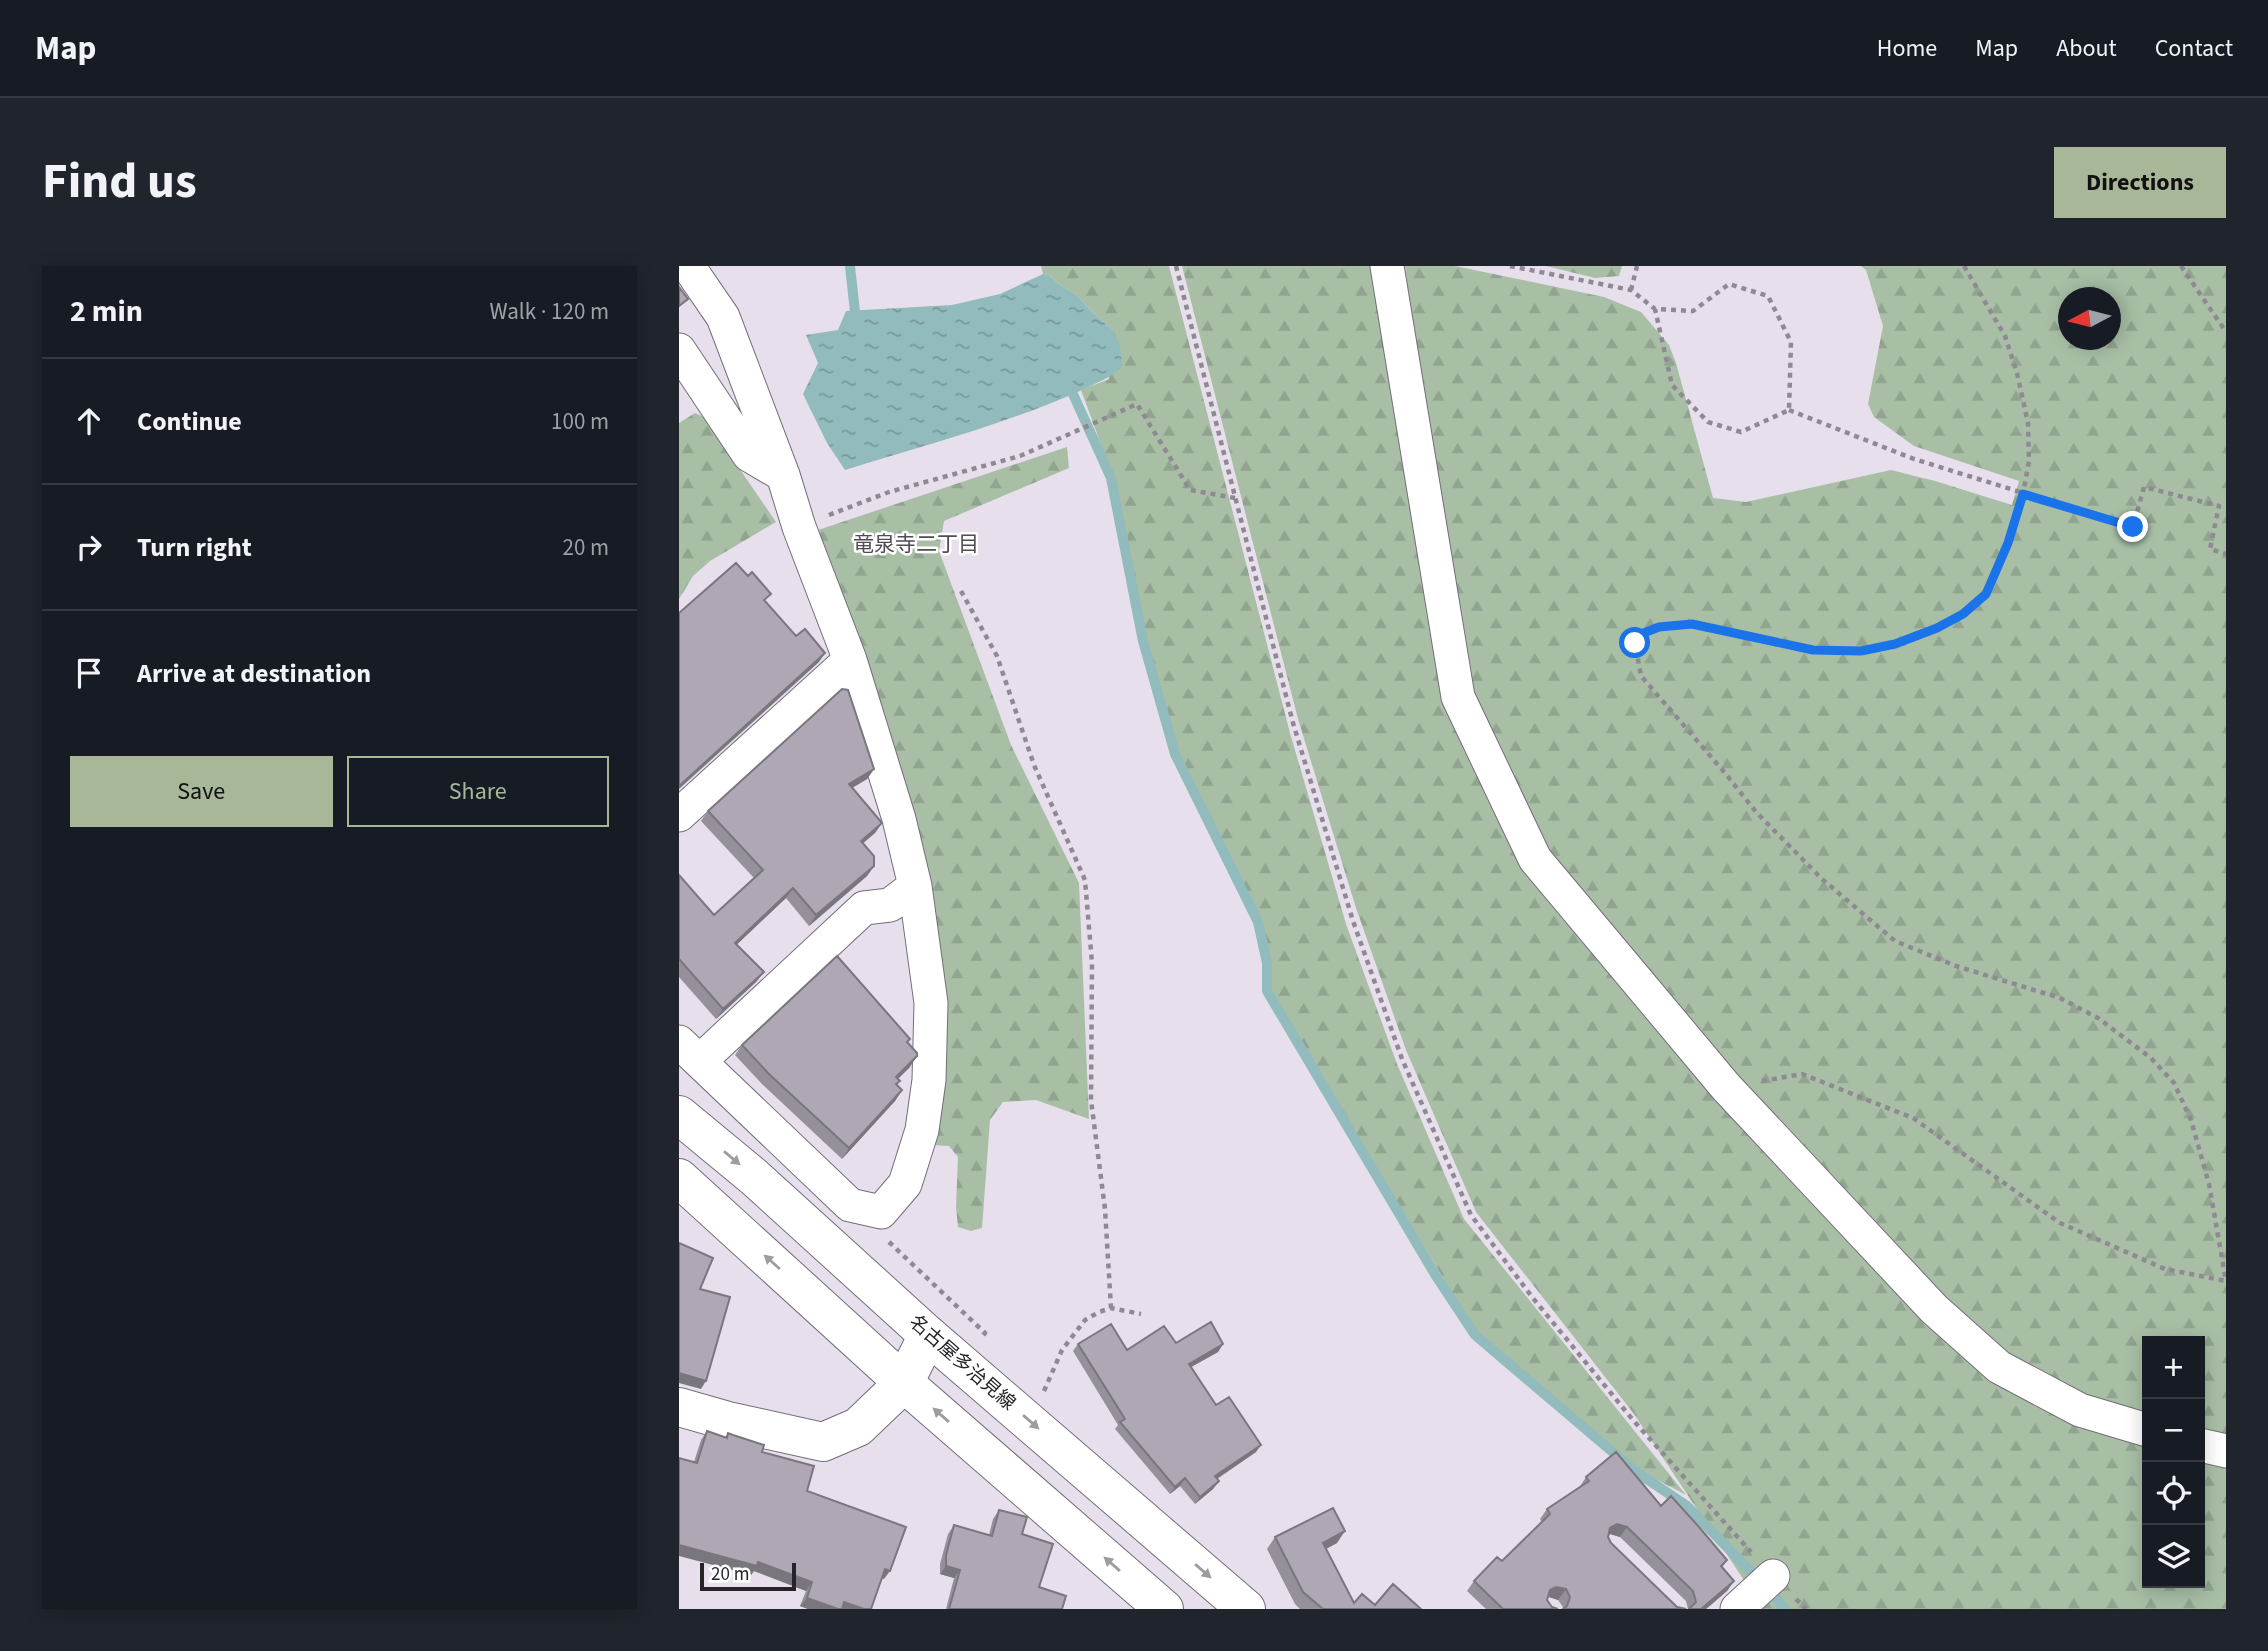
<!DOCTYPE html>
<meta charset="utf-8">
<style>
:root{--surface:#171b24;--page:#20242c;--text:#f1f3f6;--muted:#9ea1a6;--line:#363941;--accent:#a7b798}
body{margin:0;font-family:"Source Sans 3","Noto Sans JP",sans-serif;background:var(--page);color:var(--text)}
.controls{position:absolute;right:21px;bottom:21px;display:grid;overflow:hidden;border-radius:0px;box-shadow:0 4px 18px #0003}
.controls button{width:63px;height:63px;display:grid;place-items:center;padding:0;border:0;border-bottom:2px solid var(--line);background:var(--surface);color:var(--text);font:35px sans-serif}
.compass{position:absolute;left:1379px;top:21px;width:63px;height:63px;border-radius:50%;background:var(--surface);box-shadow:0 4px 18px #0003;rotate:263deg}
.scale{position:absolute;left:21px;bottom:18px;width:96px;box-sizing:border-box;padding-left:7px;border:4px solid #262428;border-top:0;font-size:19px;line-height:24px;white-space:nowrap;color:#262428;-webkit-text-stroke:5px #fff;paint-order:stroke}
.stop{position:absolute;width:21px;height:21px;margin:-16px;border:5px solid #1a73e8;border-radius:50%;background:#fff}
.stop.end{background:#1a73e8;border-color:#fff;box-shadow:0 2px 7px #0008}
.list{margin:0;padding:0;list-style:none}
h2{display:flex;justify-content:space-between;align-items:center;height:91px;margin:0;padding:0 28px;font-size:30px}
h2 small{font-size:23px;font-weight:400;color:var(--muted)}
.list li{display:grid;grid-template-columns:46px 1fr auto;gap:21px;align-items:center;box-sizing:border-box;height:126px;padding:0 28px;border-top:2px solid var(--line)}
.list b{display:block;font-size:26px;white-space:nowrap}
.list em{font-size:23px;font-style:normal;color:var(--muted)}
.actions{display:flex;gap:14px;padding:21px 28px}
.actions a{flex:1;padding:16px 0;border:2px solid var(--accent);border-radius:0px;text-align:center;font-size:24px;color:var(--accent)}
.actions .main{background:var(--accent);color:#111}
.icon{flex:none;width:38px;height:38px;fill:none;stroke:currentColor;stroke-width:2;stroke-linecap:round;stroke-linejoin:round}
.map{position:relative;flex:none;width:1547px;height:1343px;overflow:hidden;border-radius:0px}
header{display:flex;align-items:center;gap:42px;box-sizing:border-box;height:98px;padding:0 35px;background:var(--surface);border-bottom:2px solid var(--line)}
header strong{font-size:33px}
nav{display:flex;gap:38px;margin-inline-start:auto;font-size:24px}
.intro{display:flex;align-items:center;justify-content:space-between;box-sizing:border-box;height:168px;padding:0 42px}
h1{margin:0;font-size:49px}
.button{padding:18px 32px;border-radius:0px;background:var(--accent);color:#111;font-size:24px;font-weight:700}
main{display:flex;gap:42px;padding:0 42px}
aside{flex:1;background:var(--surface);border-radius:0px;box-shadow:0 4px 18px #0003}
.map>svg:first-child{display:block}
.forest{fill:url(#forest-firs);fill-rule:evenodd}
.water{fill:url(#water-ripples)}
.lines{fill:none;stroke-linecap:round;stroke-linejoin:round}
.stream{stroke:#92bbbd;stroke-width:10}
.street-casing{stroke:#746d78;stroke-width:35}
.secondary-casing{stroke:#746d78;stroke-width:40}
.primary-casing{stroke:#746d78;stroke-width:40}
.path{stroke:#8e8992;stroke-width:4.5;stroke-dasharray:5 5;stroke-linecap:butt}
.street{stroke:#fff;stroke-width:33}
.secondary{stroke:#fff;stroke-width:38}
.primary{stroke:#fff;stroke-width:38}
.wall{fill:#96909b}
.shaded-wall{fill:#7a767e}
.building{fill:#afa8b4;stroke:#7a767e;stroke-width:2}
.oneway{fill:#9d9c9e}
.route{stroke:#1a73e8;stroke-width:9}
.labels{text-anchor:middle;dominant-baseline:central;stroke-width:5;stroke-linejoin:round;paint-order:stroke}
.street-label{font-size:19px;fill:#262428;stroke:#fff}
.neighbourhood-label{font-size:21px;fill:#514b55;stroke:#fff}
</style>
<header>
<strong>Map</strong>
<nav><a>Home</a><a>Map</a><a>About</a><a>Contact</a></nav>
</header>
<div class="intro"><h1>Find us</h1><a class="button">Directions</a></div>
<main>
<aside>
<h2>2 min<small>Walk · 120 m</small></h2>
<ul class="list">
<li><svg class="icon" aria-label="ahead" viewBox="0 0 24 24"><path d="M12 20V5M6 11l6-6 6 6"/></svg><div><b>Continue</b></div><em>100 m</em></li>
<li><svg class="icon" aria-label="right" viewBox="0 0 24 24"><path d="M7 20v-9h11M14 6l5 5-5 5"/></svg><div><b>Turn right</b></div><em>20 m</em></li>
<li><svg class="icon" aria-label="arrive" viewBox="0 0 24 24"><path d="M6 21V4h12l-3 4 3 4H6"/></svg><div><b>Arrive at destination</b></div></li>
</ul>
<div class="actions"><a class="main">Save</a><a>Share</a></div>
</aside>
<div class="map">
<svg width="1547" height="1343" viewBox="0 0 1547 1343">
<defs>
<pattern id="forest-firs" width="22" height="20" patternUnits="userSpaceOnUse" patternTransform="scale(1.75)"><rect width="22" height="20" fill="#a8bfa6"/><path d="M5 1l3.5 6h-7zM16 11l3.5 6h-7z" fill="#90a48f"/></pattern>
<pattern id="water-ripples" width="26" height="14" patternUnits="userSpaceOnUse" patternTransform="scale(1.75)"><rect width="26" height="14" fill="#92bbbd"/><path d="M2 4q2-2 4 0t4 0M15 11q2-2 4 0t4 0" fill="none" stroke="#77989a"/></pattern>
</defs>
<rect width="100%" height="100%" fill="#e7dfec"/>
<path class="forest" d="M 362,0 L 490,0 L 611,467 L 667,658 L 718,798 L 785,953 L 1007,1229 L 948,1198 L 795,1063 L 590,724 L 593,698 L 580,653 L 498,484 L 467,376 L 434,211 L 402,124 L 430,113 L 434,64 L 411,44 L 397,28 L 382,20 L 370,9 L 364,8 Z
M 503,0 L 694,0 L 711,115 L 840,595 L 1245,1054 L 1468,1180 L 1468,1317 L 1521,1317 L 1521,1193 L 1547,1199 L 1547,1343 L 1084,1343 L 955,1148 L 797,946 L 727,784 L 677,642 L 619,453 Z
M 726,0 L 776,0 L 925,31 L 962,46 L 990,79 L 997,97 L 1034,232 L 1067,236 L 1212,204 L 1256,215 L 1333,239 L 1340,215 L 1235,180 L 1195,151 L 1189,138 L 1204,60 L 1187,4 L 1182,0 L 1547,0 L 1547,1172 L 1521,1165 L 1521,1075 L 1468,1075 L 1468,1150 L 1405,1132 L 1328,1090 L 1270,1044 L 1064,818 L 865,579 L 797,432 L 777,345 L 742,135 ZM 1390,32 L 1432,32 L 1432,74 L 1390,74 Z
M 867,0 L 943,0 L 940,10 L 916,12 Z
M 16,147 L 25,151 L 97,256 L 31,295 L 14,310 L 0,333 L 0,157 Z
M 388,181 L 390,202 L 265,255 L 260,285 L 332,479 L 400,617 L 410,853 L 357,834 L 324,836 L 311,854 L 303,962 L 292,965 L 279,961 L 277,941 L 279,891 L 270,880 L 253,879 L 265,797 L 136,265 Z"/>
<path class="water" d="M 364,8 L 370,9 L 382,20 L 397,28 L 411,44 L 434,64 L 441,79 L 443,101 C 430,113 417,117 401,125 C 326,158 245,180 166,204 L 148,177 L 124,128 L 139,97 L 127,69 L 159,64 L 167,45 L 273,39 L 321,28 Z"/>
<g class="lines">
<path class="stream" d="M 171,0 L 177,55
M 389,117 L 432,212 L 464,375 L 496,488 L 579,656 L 588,697 L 588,725 L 757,1010 L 796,1069 L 956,1205 L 1008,1240 L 1077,1311
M 1091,1325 L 1106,1343"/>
<g class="street-casing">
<path id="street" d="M 708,0 L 779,431 L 856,593 L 1047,821 L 1255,1043 L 1320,1101 L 1401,1144 L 1468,1164
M 0,84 L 70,189 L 104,209
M 0,549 L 171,394
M 0,776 L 171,939 L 202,946 L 226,918 L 243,864 L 250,814 L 252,737 L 236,620 L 220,553 L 171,394 L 120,261 L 104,209 L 44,51 L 9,0
M 22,794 L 185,642 L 211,639 L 236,620
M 1521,1179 L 1547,1185
M 1058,1343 L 1094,1310"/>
</g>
<g class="secondary-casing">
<path id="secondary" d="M 0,1141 L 49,1155 L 144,1176 L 179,1161 L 225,1117 L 249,1069"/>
</g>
<g class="primary-casing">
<path id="primary" d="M 0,849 L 75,911 L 249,1069 L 567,1343
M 0,912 L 225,1117 L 485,1343"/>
</g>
<path class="path" d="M 497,0 L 614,457 L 674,655 L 723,793 L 792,949 L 853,1031 L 954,1154 L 1072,1286
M 831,0 L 952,24 L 976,43 L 1014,45 L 1050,18 L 1089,30 L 1112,76 L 1110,144 L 1062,166 L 1029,156 L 993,119 L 976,43
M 1285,0 L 1326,70 L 1338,107 L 1349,157 L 1350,195 L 1344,228 L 1329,277 L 1307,328 L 1284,347 L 1258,362 L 1216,378 L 1182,385 L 1134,384 L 1013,358 L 980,361 L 962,368 L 956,377 L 962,410 L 1046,507 L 1077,546 L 1143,613 L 1216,675 L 1277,700 L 1381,732 L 1419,752 L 1472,792 L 1495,817 L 1512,854 L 1530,918 L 1547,1015
M 1502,0 L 1547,66
M 952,24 L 958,0
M 1110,144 L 1235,193 L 1454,261 L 1465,221 L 1540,240 L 1531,283 L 1547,288
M 150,249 L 210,226 L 341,190 L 458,138 L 511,224 L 556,232
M 282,325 L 318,390 L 355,499 L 406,614 L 413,697 L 412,834 L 426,943 L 432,1042
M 1083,815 L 1123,808 L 1234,852 L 1381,957 L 1486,1003 L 1547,1015
M 210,976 L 306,1067 L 302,1072
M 365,1125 L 383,1084 L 406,1054 L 420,1046 L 432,1042 L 462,1048
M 1117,1333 L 1127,1343"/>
<use href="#street" class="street"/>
<use href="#secondary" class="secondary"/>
<use href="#primary" class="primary"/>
</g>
<path class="wall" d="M 195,503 L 188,513 L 173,522 L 203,557 L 196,567 L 184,577 L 195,600 L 188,610 L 130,660 L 107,632 L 58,678 L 85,706 L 77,716 L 37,753 L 0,711 L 0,609 L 35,649 L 75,612 L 22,555 L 29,545 Z
M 228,777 L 231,801 L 219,813 L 221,815 L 218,819 L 223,824 L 216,835 L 163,893 L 83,818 L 56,789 L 63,779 Z
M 497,1077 L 544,1078 L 539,1086 L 512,1101 L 537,1139 L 577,1186 L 538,1213 L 540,1215 L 534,1223 L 516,1238 L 501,1220 L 491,1228 L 436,1163 L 439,1159 L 394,1085 L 399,1078 L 448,1084 Z
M 28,1165 L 46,1171 L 49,1167 L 83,1186 L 128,1225 L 205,1313 L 203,1313 L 192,1343 L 129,1343 L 121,1340 L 127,1325 L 75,1305 L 72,1309 L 15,1196 L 22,1174 Z
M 907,1211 L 982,1240 L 1048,1294 L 1043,1302 L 1055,1315 L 1048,1325 L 1027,1343 L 1009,1343 L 1007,1335 L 941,1271 L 931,1268 L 929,1271 L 932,1277 L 998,1341 L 883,1343 L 884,1341 L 879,1334 L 870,1331 L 868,1334 L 873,1341 L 879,1343 L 807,1343 L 788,1325 L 795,1315 L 823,1295 L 863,1256 L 861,1253 L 868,1243 L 900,1222 Z
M 320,1244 L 343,1268 L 360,1321 L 383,1343 L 267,1343 L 275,1312 L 261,1308 L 261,1298 L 269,1268 L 275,1259 L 310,1269 L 314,1253 Z
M 596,1271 L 658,1277 L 647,1283 L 675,1337 L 742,1343 L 621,1343 L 616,1338 L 588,1283 Z"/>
<path class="shaded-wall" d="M 146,387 L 140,396 L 0,523 L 0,520 Z
M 195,503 L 188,513 L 163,528 L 170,518 Z
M 203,557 L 196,567 L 175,585 L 182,575 Z
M 195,600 L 188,610 L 130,660 L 137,649 Z
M 114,622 L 107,632 L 49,687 L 56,677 Z
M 85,706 L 77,716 L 37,753 L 44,743 Z
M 238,790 L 231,801 L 210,821 L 217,811 Z
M 223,824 L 216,835 L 163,893 L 170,882 Z
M 544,1078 L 539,1086 L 505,1105 L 510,1098 Z
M 0,1107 L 27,1115 L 22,1123 L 0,1117 Z
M 582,1179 L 577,1186 L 530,1218 L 536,1210 Z
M 506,1212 L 501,1220 L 491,1228 L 496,1221 Z
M 540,1215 L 534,1223 L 516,1238 L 521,1231 Z
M 938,1258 L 948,1261 L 941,1271 L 931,1268 L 924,1272 L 931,1262 Z
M 666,1265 L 658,1277 L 635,1289 L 644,1277 Z
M 0,1279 L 79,1296 L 133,1316 L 127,1325 L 75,1305 L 72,1309 L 0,1290 Z
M 267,1300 L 281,1304 L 275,1312 L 261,1308 Z
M 206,1303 L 211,1305 L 205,1313 L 200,1312 Z
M 1055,1315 L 1048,1325 L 1027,1343 L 1022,1343 Z
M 877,1321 L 887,1323 L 879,1334 L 870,1331 L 864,1334 L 871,1324 Z
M 128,1332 L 160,1343 L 129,1343 L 121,1340 Z
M 165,1336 L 185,1343 L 160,1343 Z"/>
<path class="building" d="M 0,21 L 9,33 L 0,40 Z
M 57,297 L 69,310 L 73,306 L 92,328 L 85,334 L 117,370 L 126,363 L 146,387 L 0,520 L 0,347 Z
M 163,423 L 169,424 L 195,503 L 170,518 L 203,557 L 182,575 L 195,590 L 195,600 L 137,649 L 114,622 L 56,677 L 85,706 L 44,743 L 0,693 L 0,609 L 35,649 L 84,604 L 29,545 Z
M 158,690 L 231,773 L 228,776 L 238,787 L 238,790 L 217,811 L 221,815 L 217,818 L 223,824 L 170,882 L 90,808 L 63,779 Z
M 0,977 L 34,992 L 21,1023 L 51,1031 L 27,1115 L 0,1107 Z
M 532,1056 L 544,1078 L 510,1098 L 537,1139 L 550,1131 L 582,1179 L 536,1210 L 540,1215 L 521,1231 L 506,1212 L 496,1221 L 441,1156 L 446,1153 L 399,1078 L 432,1058 L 448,1084 L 485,1060 L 497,1077 Z
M 28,1165 L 48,1172 L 49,1167 L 54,1169 L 85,1179 L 83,1186 L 135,1200 L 128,1225 L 227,1261 L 211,1305 L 206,1303 L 192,1343 L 185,1343 L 165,1336 L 163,1343 L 159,1343 L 128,1332 L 133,1316 L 79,1296 L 78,1300 L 0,1279 L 0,1192 L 18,1197 Z
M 937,1186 L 982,1240 L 992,1230 L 1020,1261 L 1048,1294 L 1042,1300 L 1055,1315 L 1022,1343 L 1010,1343 L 1017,1336 L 1014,1325 L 948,1261 L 938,1258 L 931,1262 L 929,1271 L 932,1277 L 998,1341 L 1007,1343 L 884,1343 L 888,1340 L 891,1331 L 887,1323 L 877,1321 L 871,1324 L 868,1334 L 873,1341 L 879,1343 L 824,1343 L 795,1315 L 818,1291 L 823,1295 L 871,1248 L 868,1243 L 910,1215 L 907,1211 Z
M 654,1242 L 666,1265 L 644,1277 L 675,1337 L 683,1328 L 696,1339 L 714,1318 L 742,1343 L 644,1343 L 624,1326 L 596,1271 Z
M 320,1244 L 348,1251 L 343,1268 L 374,1278 L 360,1321 L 387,1330 L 383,1343 L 270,1343 L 281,1304 L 267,1300 L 267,1289 L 275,1259 L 313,1270 Z"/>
<defs><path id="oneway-solid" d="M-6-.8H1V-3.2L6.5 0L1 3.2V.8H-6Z" transform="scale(1.75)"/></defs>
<g class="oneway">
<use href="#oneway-solid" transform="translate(53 892) rotate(40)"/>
<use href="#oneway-solid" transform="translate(93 996) rotate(-138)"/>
<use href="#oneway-solid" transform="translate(262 1149) rotate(-139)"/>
<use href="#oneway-solid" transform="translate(352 1156) rotate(41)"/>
<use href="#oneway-solid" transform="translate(433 1298) rotate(-139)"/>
<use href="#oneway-solid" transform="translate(524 1305) rotate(41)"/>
</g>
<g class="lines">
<path class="route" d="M 956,377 L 962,368 L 980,361 L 1013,358 L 1134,384 L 1182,385 L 1216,378 L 1258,362 L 1284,348 L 1307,328 L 1329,277 L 1344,228 L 1454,261"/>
</g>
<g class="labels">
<g class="street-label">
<text transform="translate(283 1097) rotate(41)">名古屋多治見線</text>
</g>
<g class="neighbourhood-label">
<text x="237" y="278">竜泉寺二丁目</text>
</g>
</g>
</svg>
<div class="controls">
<button>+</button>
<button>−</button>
<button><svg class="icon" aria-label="locate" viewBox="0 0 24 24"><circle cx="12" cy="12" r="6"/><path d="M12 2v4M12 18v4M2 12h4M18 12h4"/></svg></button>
<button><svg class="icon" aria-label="layers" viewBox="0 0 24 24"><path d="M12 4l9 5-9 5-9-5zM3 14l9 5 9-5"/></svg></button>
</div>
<svg class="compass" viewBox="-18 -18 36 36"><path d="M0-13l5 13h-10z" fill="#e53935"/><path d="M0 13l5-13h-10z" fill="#9ea1a6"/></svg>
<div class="scale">20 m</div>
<div class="stop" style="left:956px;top:377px"></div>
<div class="stop end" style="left:1454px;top:261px"></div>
</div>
</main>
